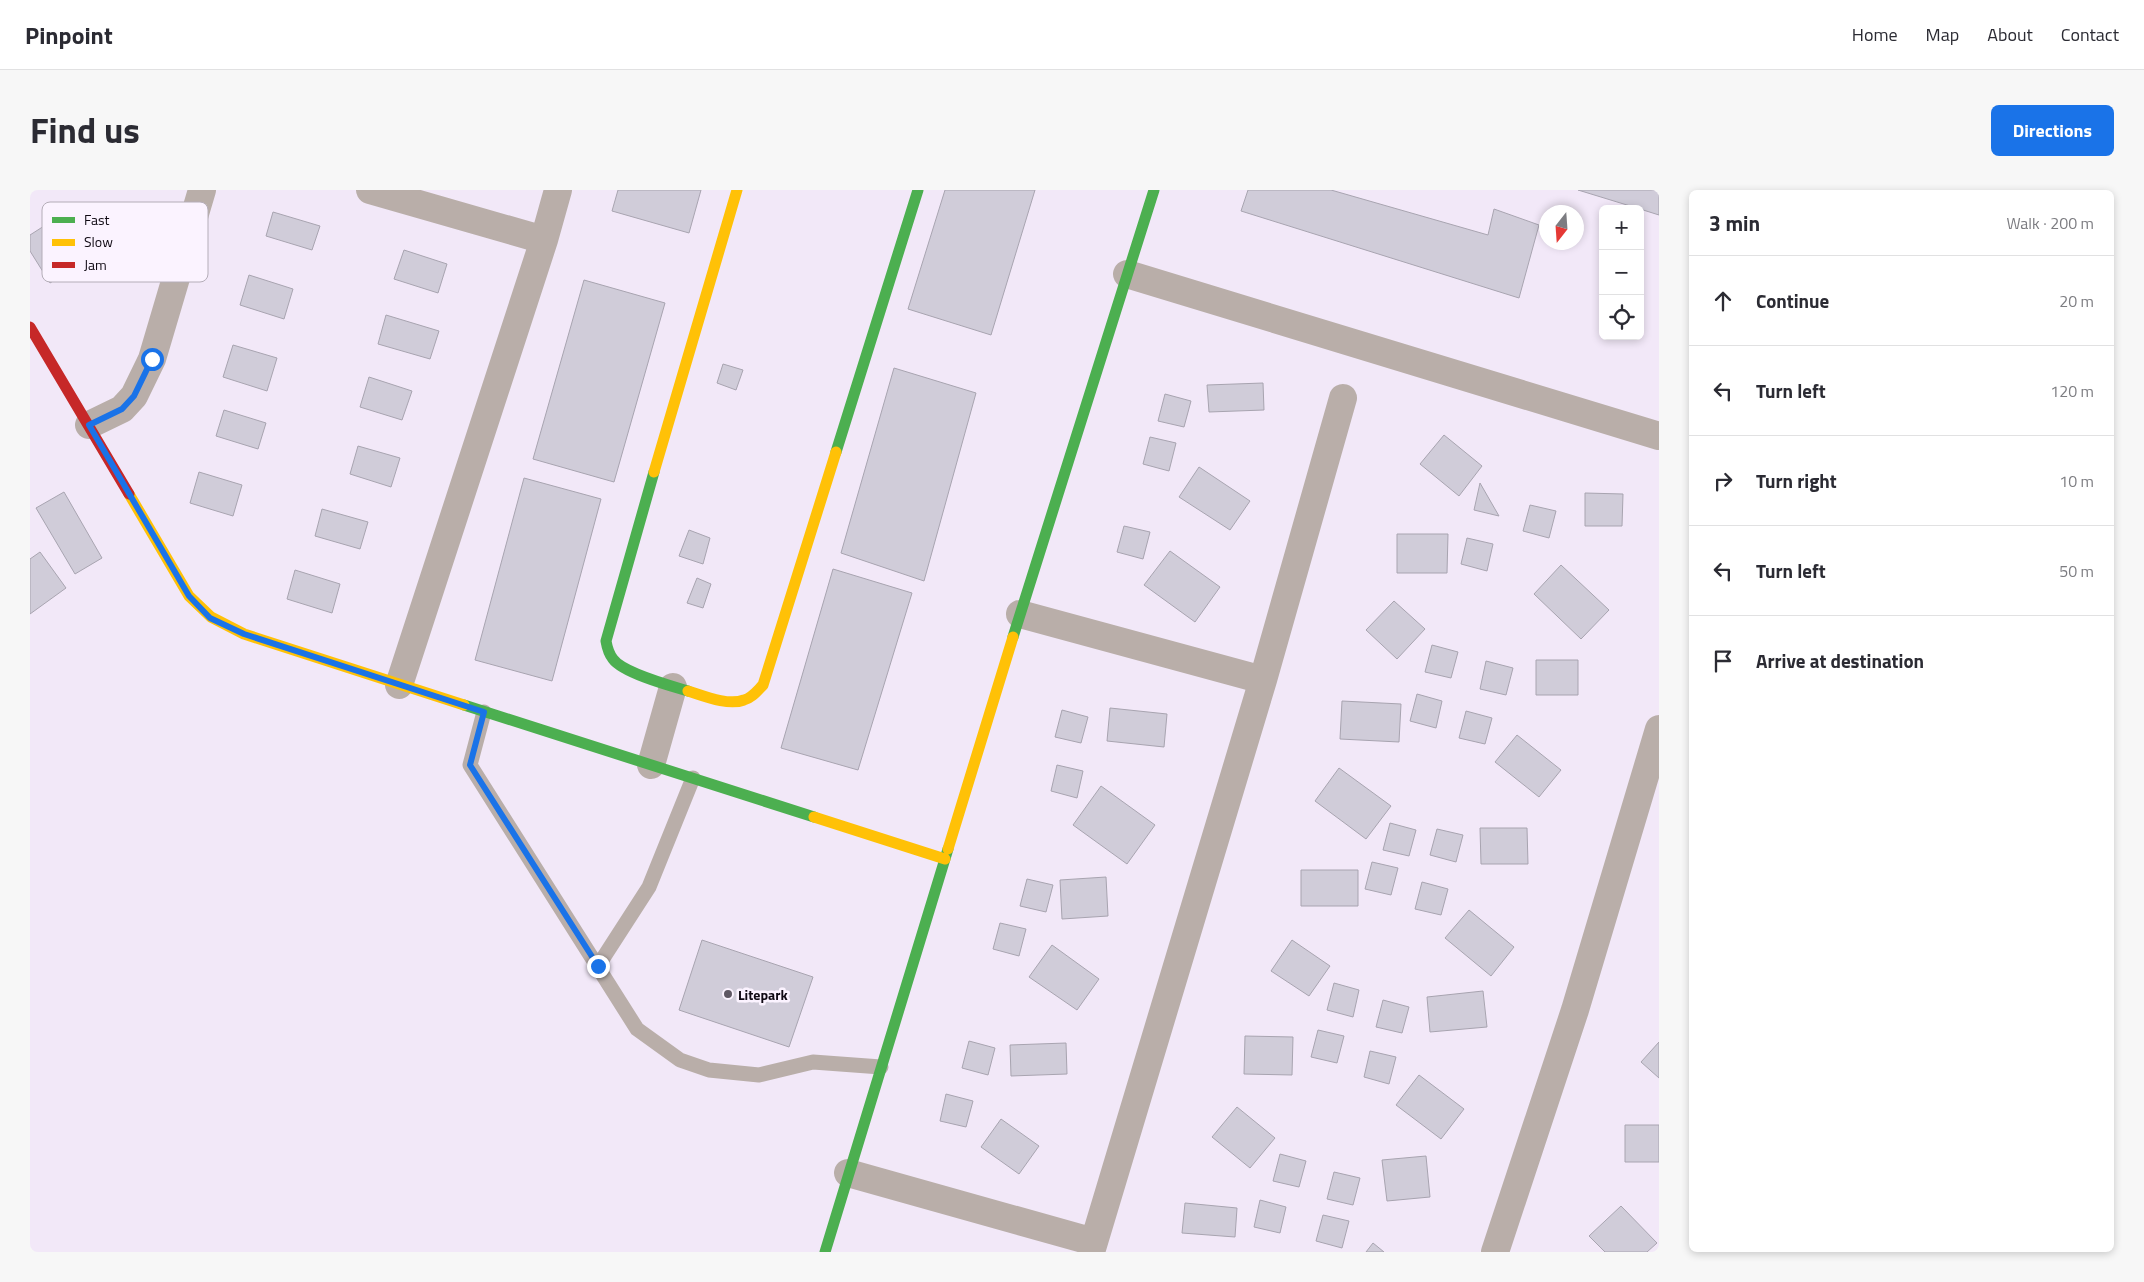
<!DOCTYPE html>
<meta charset="utf-8">
<style>
:root{--surface:#fff;--page:#f7f7f7;--text:#2b2b33;--muted:#7c7c81;--line:#e1e1e2;--accent:#1a73e8}
body{margin:0;font-family:"Titillium Web",sans-serif;background:var(--page);color:var(--text)}
.controls{position:absolute;right:15px;top:15px;display:grid;overflow:hidden;border-radius:8px;box-shadow:0 2px 8px #0003}
.controls button{width:45px;height:45px;display:grid;place-items:center;padding:0;border:0;border-bottom:1px solid var(--line);background:var(--surface);color:var(--text);font:25px sans-serif}
.compass{position:absolute;left:1509px;top:15px;width:45px;height:45px;border-radius:50%;background:var(--surface);box-shadow:0 2px 8px #0003;rotate:197deg}
.stop{position:absolute;width:15px;height:15px;margin:-11px;border:4px solid #1a73e8;border-radius:50%;background:#fff}
.stop.end{background:#1a73e8;border-color:#fff;box-shadow:0 1px 5px #0008}
.list{margin:0;padding:0;list-style:none}
h2{display:flex;justify-content:space-between;align-items:center;height:65px;margin:0;padding:0 20px;font-size:21px}
h2 small{font-size:16px;font-weight:400;color:var(--muted)}
.list li{display:grid;grid-template-columns:32px 1fr auto;gap:15px;align-items:center;box-sizing:border-box;height:90px;padding:0 20px;border-top:1px solid var(--line)}
.list b{display:block;font-size:19px;white-space:nowrap}
.list em{font-size:16px;font-style:normal;color:var(--muted)}
.icon{flex:none;width:28px;height:28px;fill:none;stroke:currentColor;stroke-width:2;stroke-linecap:round;stroke-linejoin:round}
.map{position:relative;flex:none;width:1629px;height:1062px;overflow:hidden;border-radius:8px}
header{display:flex;align-items:center;gap:30px;box-sizing:border-box;height:70px;padding:0 25px;background:var(--surface);border-bottom:1px solid var(--line)}
header strong{font-size:24px}
nav{display:flex;gap:28px;margin-inline-start:auto;font-size:18px}
.intro{display:flex;align-items:center;justify-content:space-between;box-sizing:border-box;height:120px;padding:0 30px}
h1{margin:0;font-size:35px}
.button{padding:12px 22px;border-radius:8px;background:var(--accent);color:#fff;font-size:18px;font-weight:700}
main{display:flex;gap:30px;padding:0 30px}
aside{flex:1;background:var(--surface);border-radius:8px;box-shadow:0 2px 8px #0003}
.map>svg:first-child{display:block}
.building{fill:#d0ccd9;stroke:#a8a4b0}
.lines{fill:none;stroke-linecap:round;stroke-linejoin:round}
.lane{stroke:#b9aea9;stroke-width:15}
.street{stroke:#b9aea9;stroke-width:28}
.fast{stroke:#4caf50;stroke-width:11}
.slow{stroke:#ffc107;stroke-width:11}
.jam{stroke:#c62828;stroke-width:11}
.route{stroke:#1a73e8;stroke-width:6}
.poi-dot{fill:#5e5763;stroke:#fbf3ff;stroke-width:2}
.labels{text-anchor:middle;dominant-baseline:central;stroke-width:5;stroke-linejoin:round;paint-order:stroke}
.poi-label{font-size:14px;font-weight:bold;fill:#0f0913;stroke:#fbf3ff;text-anchor:start}
.key{fill:#fbf3ff;stroke:#b4adb8;stroke-width:1}
.key-label{font-size:14px;fill:#0f0913}
</style>
<header>
<strong>Pinpoint</strong>
<nav><a>Home</a><a>Map</a><a>About</a><a>Contact</a></nav>
</header>
<div class="intro"><h1>Find us</h1><a class="button">Directions</a></div>
<main>
<div class="map">
<svg width="1629" height="1062" viewBox="0 0 1629 1062">
<rect width="100%" height="100%" fill="#f2e8f8"/>
<path class="building" d="M 588,0 L 671,0 L 659,43 L 582,21 Z
M 915,0 L 1005,0 L 961,145 L 878,119 Z
M 1218,0 L 1301,0 L 1458,45 L 1464,19 L 1509,35 L 1489,108 L 1211,21 Z
M 1548,0 L 1629,0 L 1629,25 L 1610,19 Z
M 39,20 L 66,64 L 20,93 L 0,61 L 0,45 Z
M 243,22 L 290,36 L 282,60 L 236,46 Z
M 374,60 L 417,74 L 408,103 L 364,89 Z
M 219,85 L 263,99 L 254,129 L 210,115 Z
M 554,90 L 635,113 L 584,292 L 503,269 Z
M 356,125 L 409,141 L 400,169 L 348,154 Z
M 203,155 L 247,168 L 237,201 L 193,187 Z
M 693,174 L 713,180 L 706,200 L 687,193 Z
M 864,178 L 946,203 L 894,391 L 811,363 Z
M 339,187 L 382,201 L 372,230 L 330,217 Z
M 1233,193 L 1234,220 L 1179,222 L 1177,195 Z
M 1135,204 L 1161,211 L 1154,237 L 1128,231 Z
M 194,220 L 236,233 L 228,259 L 186,246 Z
M 1414,245 L 1452,276 L 1429,306 L 1390,274 Z
M 1120,247 L 1146,253 L 1139,281 L 1113,274 Z
M 328,256 L 370,268 L 361,297 L 320,284 Z
M 1169,277 L 1220,311 L 1200,340 L 1149,307 Z
M 169,282 L 212,295 L 203,326 L 160,313 Z
M 494,288 L 571,309 L 522,491 L 445,470 Z
M 1450,293 L 1469,326 L 1444,320 Z
M 34,302 L 72,368 L 45,384 L 6,318 Z
M 1555,303 L 1593,304 L 1592,336 L 1555,336 Z
M 1500,315 L 1526,321 L 1519,348 L 1493,341 Z
M 292,319 L 338,332 L 330,359 L 285,346 Z
M 1094,336 L 1120,342 L 1113,369 L 1087,362 Z
M 659,340 L 680,348 L 673,374 L 649,366 Z
M 1367,344 L 1418,344 L 1417,383 L 1367,383 Z
M 1437,348 L 1463,354 L 1457,381 L 1431,374 Z
M 1140,361 L 1190,397 L 1165,432 L 1114,395 Z
M 10,362 L 36,398 L 0,424 L 0,369 Z
M 1531,375 L 1579,420 L 1551,449 L 1504,404 Z
M 803,379 L 882,403 L 828,580 L 751,558 Z
M 265,380 L 310,394 L 302,423 L 257,409 Z
M 667,388 L 681,394 L 673,418 L 657,413 Z
M 1364,411 L 1395,439 L 1367,469 L 1336,440 Z
M 1402,455 L 1428,462 L 1421,488 L 1395,482 Z
M 1506,470 L 1548,470 L 1548,505 L 1506,505 Z
M 1456,471 L 1483,478 L 1476,505 L 1450,499 Z
M 1387,504 L 1412,511 L 1406,538 L 1380,531 Z
M 1312,511 L 1371,514 L 1369,552 L 1310,549 Z
M 1080,518 L 1137,524 L 1134,557 L 1077,551 Z
M 1032,520 L 1058,527 L 1051,553 L 1025,547 Z
M 1436,521 L 1462,528 L 1455,554 L 1429,548 Z
M 1487,545 L 1531,580 L 1509,607 L 1465,572 Z
M 1027,575 L 1053,581 L 1047,608 L 1021,601 Z
M 1309,578 L 1361,616 L 1336,649 L 1285,611 Z
M 1071,596 L 1125,635 L 1097,674 L 1043,635 Z
M 1360,633 L 1386,640 L 1379,666 L 1353,660 Z
M 1450,638 L 1497,638 L 1498,674 L 1451,674 Z
M 1407,639 L 1433,645 L 1426,672 L 1400,665 Z
M 1342,672 L 1368,678 L 1361,705 L 1335,699 Z
M 1271,680 L 1328,680 L 1328,716 L 1271,716 Z
M 1076,687 L 1078,726 L 1032,729 L 1030,690 Z
M 997,689 L 1023,695 L 1016,722 L 990,716 Z
M 1392,692 L 1418,699 L 1411,725 L 1385,719 Z
M 1439,720 L 1484,757 L 1461,786 L 1415,748 Z
M 970,733 L 996,739 L 989,766 L 963,759 Z
M 672,750 L 783,787 L 759,857 L 649,820 Z
M 1262,750 L 1300,776 L 1279,806 L 1241,781 Z
M 1022,755 L 1069,789 L 1047,820 L 999,787 Z
M 1304,793 L 1329,800 L 1323,827 L 1297,820 Z
M 1453,801 L 1457,837 L 1400,842 L 1397,807 Z
M 1353,810 L 1379,817 L 1372,843 L 1346,837 Z
M 1288,840 L 1314,846 L 1307,873 L 1281,867 Z
M 1215,846 L 1263,847 L 1262,885 L 1214,884 Z
M 939,851 L 965,858 L 958,885 L 932,878 Z
M 1629,852 L 1629,888 L 1611,872 Z
M 1036,853 L 1037,884 L 981,886 L 980,855 Z
M 1340,861 L 1366,867 L 1359,894 L 1334,887 Z
M 1389,885 L 1434,919 L 1411,949 L 1366,915 Z
M 916,904 L 943,911 L 936,937 L 910,931 Z
M 1207,917 L 1245,948 L 1220,978 L 1182,947 Z
M 971,929 L 1009,956 L 989,984 L 951,957 Z
M 1595,935 L 1629,935 L 1629,972 L 1595,972 Z
M 1250,964 L 1276,971 L 1269,997 L 1243,991 Z
M 1396,966 L 1400,1007 L 1357,1011 L 1352,970 Z
M 1304,982 L 1330,988 L 1323,1015 L 1297,1009 Z
M 1230,1010 L 1256,1017 L 1250,1043 L 1224,1037 Z
M 1155,1013 L 1207,1018 L 1205,1047 L 1152,1043 Z
M 1591,1016 L 1627,1053 L 1617,1062 L 1575,1062 L 1559,1046 Z
M 1293,1025 L 1319,1031 L 1312,1058 L 1286,1051 Z
M 1343,1053 L 1354,1062 L 1336,1062 Z"/>
<g class="lines">
<path class="lane" d="M 454,522 L 440,575 L 607,839 L 650,870 L 679,880 L 729,885 L 783,872 L 851,877
M 568,776 L 619,697 L 663,588"/>
<path class="street" d="M 340,0 L 514,50
M 1097,84 L 1629,246
M 59,235 L 92,219 L 104,206 L 122,169 L 172,0
M 990,424 L 1233,490
M 369,495 L 514,50 L 528,0
M 621,575 L 643,497
M 818,983 L 1064,1052
M 1061,1062 L 1233,490 L 1313,208
M 1465,1062 L 1545,820 L 1629,539"/>
<path class="fast" d="M 806,262 L 888,0
M 624,282 L 576,451 C 577,457 579,464 583,469 C 593,483 641,496 658,501
M 983,447 L 1124,0
M 434,515 L 784,627
M 795,1062 L 918,659"/>
<path class="slow" d="M 624,282 L 707,0
M 99,304 L 159,406 L 181,427 L 214,444 L 434,515
M 658,501 C 674,506 698,516 714,510 C 722,508 727,501 733,495 L 806,262
M 784,627 L 915,669
M 918,659 L 983,447"/>
<path class="jam" d="M 0,137 L 99,304"/>
</g>
<g class="lines">
<path class="route" d="M 122,169 L 104,206 L 92,219 L 59,235 L 159,406 L 180,428 L 214,444 L 454,522 L 440,575 L 568,776"/>
</g>
<circle class="poi-dot" cx="698" cy="804" r="5"/>
<g class="labels">
<g class="poi-label">
<text x="708" y="804">Litepark</text>
</g>
</g>
<rect x="12" y="12" width="166" height="80" rx="8" class="key"/>
<rect x="22" y="27" width="23" height="6" fill="#4caf50"/>
<rect x="22" y="49" width="23" height="7" fill="#ffc107"/>
<rect x="22" y="72" width="23" height="6" fill="#c62828"/>
<g class="key-label">
<text x="54" y="35">Fast</text>
<text x="54" y="57">Slow</text>
<text x="54" y="80">Jam</text>
</g>
</svg>
<div class="controls">
<button>+</button>
<button>−</button>
<button><svg class="icon" aria-label="locate" viewBox="0 0 24 24"><circle cx="12" cy="12" r="6"/><path d="M12 2v4M12 18v4M2 12h4M18 12h4"/></svg></button>
</div>
<svg class="compass" viewBox="-18 -18 36 36"><path d="M0-13l5 13h-10z" fill="#e53935"/><path d="M0 13l5-13h-10z" fill="#7c7c81"/></svg>
<div class="stop" style="left:122px;top:169px"></div>
<div class="stop end" style="left:568px;top:776px"></div>
</div>
<aside>
<h2>3 min<small>Walk · 200 m</small></h2>
<ul class="list">
<li><svg class="icon" aria-label="ahead" viewBox="0 0 24 24"><path d="M12 20V5M6 11l6-6 6 6"/></svg><div><b>Continue</b></div><em>20 m</em></li>
<li><svg class="icon" aria-label="left" viewBox="0 0 24 24"><path d="M17 20v-9H6M10 6l-5 5 5 5"/></svg><div><b>Turn left</b></div><em>120 m</em></li>
<li><svg class="icon" aria-label="right" viewBox="0 0 24 24"><path d="M7 20v-9h11M14 6l5 5-5 5"/></svg><div><b>Turn right</b></div><em>10 m</em></li>
<li><svg class="icon" aria-label="left" viewBox="0 0 24 24"><path d="M17 20v-9H6M10 6l-5 5 5 5"/></svg><div><b>Turn left</b></div><em>50 m</em></li>
<li><svg class="icon" aria-label="arrive" viewBox="0 0 24 24"><path d="M6 21V4h12l-3 4 3 4H6"/></svg><div><b>Arrive at destination</b></div></li>
</ul>
</aside>
</main>
